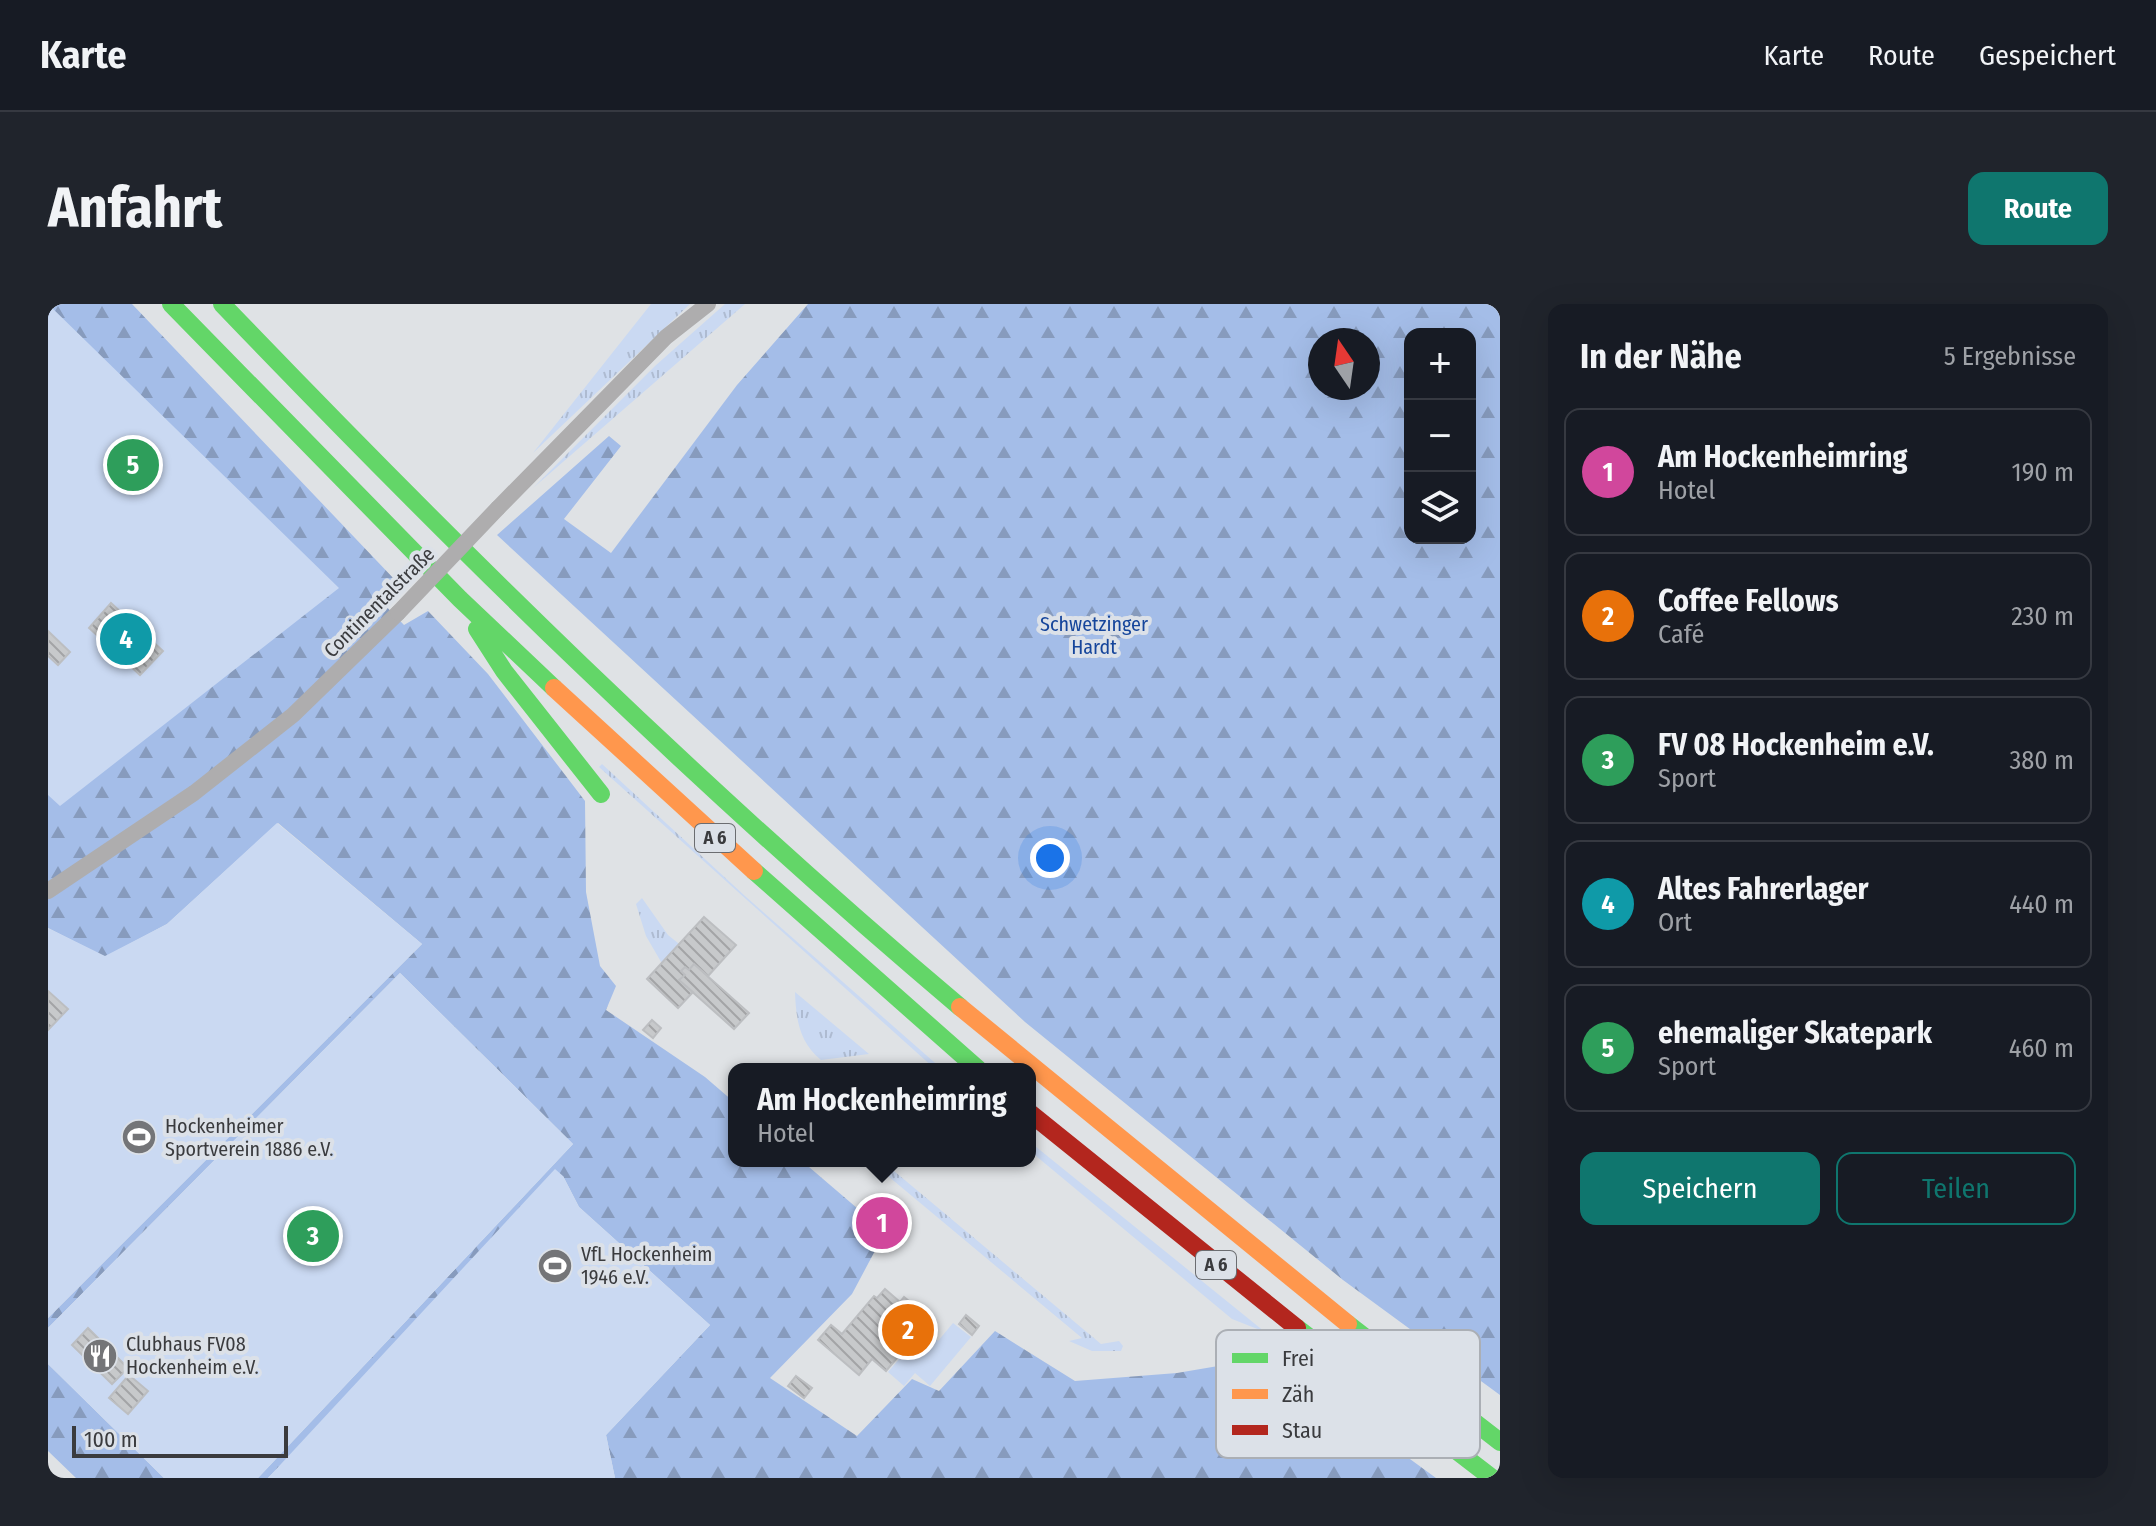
<!DOCTYPE html>
<html lang="de">
<meta charset="utf-8">
<style>
:root{--surface:#171b24;--page:#20242c;--text:#f1f3f6;--muted:#9ea1a6;--line:#363941;--accent:#0f766e}
body{margin:0;font-family:"Fira Sans Condensed",sans-serif;background:var(--page);color:var(--text)}
.controls{position:absolute;right:24px;top:24px;display:grid;overflow:hidden;border-radius:16px;box-shadow:0 8px 32px #0002}
.controls button{width:72px;height:72px;display:grid;place-items:center;padding:0;border:0;border-bottom:2px solid var(--line);background:var(--surface);color:var(--text);font:40px sans-serif}
.compass{position:absolute;left:1260px;top:24px;width:72px;height:72px;border-radius:50%;background:var(--surface);box-shadow:0 8px 32px #0002;rotate:347deg}
.scale{position:absolute;left:24px;bottom:20px;width:216px;box-sizing:border-box;padding-left:8px;border:4px solid #3a3b3e;border-top:0;font-size:22px;line-height:28px;white-space:nowrap;color:#3a3b3e;-webkit-text-stroke:6px #dce1e8;paint-order:stroke}
.you{position:absolute;left:1002px;top:554px;width:28px;height:28px;margin:-20px;border:6px solid #fff;border-radius:50%;background:#1a73e8;box-shadow:0 0 0 12px #1a73e833}
.badge{display:grid;place-items:center;width:52px;height:52px;border-radius:50%;background:var(--accent);color:#fff;font-size:26px;font-weight:700}
.pin{position:absolute;translate:-50% -50%;border:4px solid #fff;box-shadow:0 2px 8px #0006}
.popup{position:absolute;left:680px;top:759px;width:308px;height:104px;box-sizing:border-box;display:grid;place-content:center;border-radius:16px;background:var(--surface);filter:drop-shadow(0 2px 6px #0005);font-size:26px;white-space:nowrap;color:var(--muted)}
.popup b{font-size:30px;color:var(--text)}
.popup::after{content:'';position:absolute;left:50%;top:100%;margin-left:-16px;border:16px solid transparent;border-top-color:var(--surface)}
.list{margin:0;padding:0;list-style:none}
h2{display:flex;justify-content:space-between;align-items:center;height:104px;margin:0;padding:0 32px;font-size:34px}
h2 small{font-size:26px;font-weight:400;color:var(--muted)}
.list li{display:grid;grid-template-columns:52px 1fr auto;gap:24px;align-items:center;box-sizing:border-box;height:128px;margin:0 16px 16px;padding:0 16px;border:2px solid var(--line);border-radius:16px}
.list b{display:block;font-size:30px;white-space:nowrap}
.list p{margin:0;font-size:26px;white-space:nowrap;color:var(--muted)}
.list em{font-size:26px;font-style:normal;color:var(--muted)}
.actions{display:flex;gap:16px;padding:24px 32px}
.actions a{flex:1;padding:18px 0;border:2px solid var(--accent);border-radius:16px;text-align:center;font-size:28px;color:var(--accent)}
.actions .main{background:var(--accent);color:#fff}
.icon{flex:none;width:44px;height:44px;fill:none;stroke:currentColor;stroke-width:2;stroke-linecap:round;stroke-linejoin:round}
.map{position:relative;flex:none;width:1452px;height:1174px;overflow:hidden;border-radius:16px}
header{display:flex;align-items:center;gap:48px;box-sizing:border-box;height:112px;padding:0 40px;background:var(--surface);border-bottom:2px solid var(--line)}
header strong{font-size:38px}
nav{display:flex;gap:44px;margin-inline-start:auto;font-size:28px}
.intro{display:flex;align-items:center;justify-content:space-between;box-sizing:border-box;height:192px;padding:0 48px}
h1{margin:0;font-size:56px}
.button{padding:20px 36px;border-radius:16px;background:var(--accent);color:#fff;font-size:28px;font-weight:700}
main{display:flex;gap:48px;padding:0 48px}
aside{flex:1;background:var(--surface);border-radius:16px;box-shadow:0 8px 32px #0002}
.map>svg:first-child{display:block}
.grass{fill:url(#grass-tufts)}
.forest{fill:url(#forest-firs);fill-rule:evenodd}
.park{fill:#cad9f2}
.building{fill:url(#building-back-hatch);stroke:#bcbec1;stroke-width:2}
.lines{fill:none;stroke-linecap:round;stroke-linejoin:round}
.street{stroke:#aeadae;stroke-width:16}
.fast{stroke:#63d668;stroke-width:18}
.slow{stroke:#ff974d;stroke-width:18}
.jam{stroke:#b3261e;stroke-width:18}
.street-bridge{stroke:#aeadae;stroke-width:16}
.labels{text-anchor:middle;dominant-baseline:central;stroke-width:8;stroke-linejoin:round;paint-order:stroke}
.shield{fill:#dce1e8;stroke:#6b6d71;stroke-width:2}
.shield-label{font-size:18px;font-weight:bold;fill:#3a3b3e}
.street-label{font-size:20px;fill:#3a3b3e;stroke:#dce1e8}
.park-label{font-size:20px;fill:#15459b;stroke:#dce1e8}
.poi-label{font-size:20px;fill:#3a3b3e;stroke:#dce1e8;text-anchor:start}
.key{fill:#dce1e8;stroke:#abafb5;stroke-width:2}
.key-label{font-size:22px;fill:#3a3b3e}
</style>
<header>
<strong>Karte</strong>
<nav><a>Karte</a><a>Route</a><a>Gespeichert</a></nav>
</header>
<div class="intro"><h1>Anfahrt</h1><a class="button">Route</a></div>
<main>
<div class="map">
<svg width="1452" height="1174" viewBox="0 0 1452 1174">
<defs>
<pattern id="grass-tufts" width="24" height="20" patternUnits="userSpaceOnUse" patternTransform="scale(2)"><rect width="24" height="20" fill="#cad9f2"/><path d="M3 7l-1-3M5 7V3M7 7l1-3M15 17l-1-3M17 17v-4M19 17l1-3" fill="none" stroke="#aebbd1"/></pattern>
<pattern id="forest-firs" width="22" height="20" patternUnits="userSpaceOnUse" patternTransform="scale(2)"><rect width="22" height="20" fill="#a4bde8"/><path d="M5 1l3.5 6h-7zM16 11l3.5 6h-7z" fill="#879bbd"/></pattern>
<pattern id="building-back-hatch" width="6" height="6" patternUnits="userSpaceOnUse" patternTransform="scale(2)"><rect width="6" height="6" fill="#c7c9cb"/><path d="M-1 5l2 2M0 0l6 6M5-1l2 2" fill="none" stroke="#a3a4a6"/></pattern>
</defs>
<rect width="100%" height="100%" fill="#dfe2e5"/>
<path class="grass" d="M 603,0 L 642,0 L 485,149 Z
M 677,0 L 697,0 L 485,184 L 607,62 Z
M 554,460 L 697,592 L 894,765 L 887,765 L 551,463 Z
M 594,594 L 620,631 L 635,643 L 616,663 L 598,632 L 588,600 Z
M 747,688 L 821,750 L 773,756 C 751,738 748,715 747,688 Z
M 982,838 L 1217,1028 L 1184,1015 L 982,847 Z
M 822,857 L 834,857 L 1053,1040 L 1071,1037 L 1075,1042 L 1073,1047 L 1044,1047 L 1021,1037 L 1034,1034 Z"/>
<path class="forest" d="M 0,0 L 84,0 L 348,277 L 332,296 L 356,321 L 380,307 L 440,370 L 537,497 L 538,588 L 552,662 L 568,682 L 558,706 L 657,773 L 686,798 L 686,857 L 754,857 L 837,928 L 804,990 L 722,1074 L 809,1132 L 864,1075 L 891,1087 L 947,1027 L 1027,1077 L 1129,1069 L 1176,1061 L 1204,1064 L 1329,1131 L 1388,1174 L 567,1174 L 558,1131 L 662,1021 L 531,903 L 515,872 L 220,1174 L 210,1174 L 525,840 L 352,669 L 0,1024 L 0,1014 L 374,640 L 230,519 L 119,620 L 57,653 L 0,624 Z
M 760,0 L 1452,0 L 1452,1091 L 1295,976 L 977,718 L 449,231 L 561,132 L 573,142 L 516,215 L 563,249 L 689,81 ZM 1362,30 L 1422,30 L 1422,234 L 1362,234 ZM 1272,36 L 1320,36 L 1320,84 L 1272,84 Z
M 0,1060 L 116,1174 L 28,1174 L 0,1147 Z"/>
<path class="park" d="M 0,0 L 291,284 L 12,502 L 0,491 Z
M 229,519 L 374,640 L 0,1014 L 0,624 L 57,652 L 119,620 Z
M 352,669 L 525,840 L 210,1174 L 116,1174 L 0,1060 L 0,1024 Z
M 507,865 L 515,872 L 531,903 L 662,1021 L 558,1131 L 567,1174 L 220,1174 Z
M 905,1019 L 923,1033 L 882,1082 L 867,1069 L 856,1082 L 840,1068 L 876,1026 L 890,1037 Z"/>
<path class="building" d="M 63,299 L 115,347 L 92,371 L 41,324 Z
M 0,327 L 22,348 L 10,361 L 0,352 Z
M 656,613 L 688,641 L 660,672 L 646,660 L 641,666 L 637,663 L 633,667 L 637,671 L 631,676 L 645,688 L 630,704 L 599,675 Z
M 646,660 L 701,709 L 686,725 L 631,676 L 637,671 L 633,667 L 637,663 L 641,666 Z
M 0,687 L 20,705 L 0,726 Z
M 604,716 L 613,724 L 605,734 L 595,726 Z
M 837,985 L 852,998 L 856,993 L 885,1017 L 878,1026 L 875,1023 L 838,1067 L 824,1055 L 811,1071 L 770,1036 L 783,1021 L 794,1030 L 826,992 L 829,994 Z
M 918,1011 L 931,1022 L 924,1031 L 911,1020 Z
M 40,1024 L 80,1064 L 64,1080 L 24,1041 Z
M 81,1071 L 100,1087 L 80,1110 L 61,1094 Z
M 748,1072 L 764,1084 L 756,1094 L 740,1082 Z"/>
<g class="lines">
<path class="street" d="M 450,204 L 618,33 L 660,0
M 0,587 L 146,489 L 245,411 L 350,309"/>
<path class="fast" d="M 123,0 L 412,295 L 506,384
M 174,0 C 410,246 652,484 912,703
M 429,325 L 456,367 L 553,490
M 706,567 L 930,765
M 1300,1020 L 1452,1138
M 1249,1024 L 1444,1174
M 1206,1045 L 1326,1096"/>
<path class="slow" d="M 506,384 L 706,567
M 912,703 L 1300,1020"/>
<path class="jam" d="M 982,809 L 1249,1024"/>
<path class="street-bridge" d="M 350,309 L 450,204"/>
</g>
<defs>
<g id="stadium-disc" transform="scale(1.8)"><circle r="9.5" fill="#747578" stroke="#dce1e8"/><path d="M0-5a6.5 5 0 1 0 0 10a6.5 5 0 1 0 0-10ZM-3.5-1.8h7v3.6h-7Z" fill="#fff"/></g>
<g id="restaurant-disc" transform="scale(1.8)"><circle r="9.5" fill="#747578" stroke="#dce1e8"/><path d="M-5-6h1v4h1v-4h1v4h1v-4h1v5L-1.5 .5V6h-2V.5L-5-1ZM5-6V6H3V1.5H1.5Q1.5-4 5-6Z" fill="#fff"/></g>
</defs>
<g fill-rule="evenodd">
<use href="#stadium-disc" x="91" y="833"/>
<use href="#stadium-disc" x="507" y="962"/>
<use href="#restaurant-disc" x="52" y="1052"/>
</g>
<g class="labels">
<g class="shield">
<rect x="647" y="520" width="40" height="28" rx="6"/>
<rect x="1148" y="947" width="40" height="28" rx="6"/>
</g>
<g class="shield-label">
<text x="667" y="534">A 6</text>
<text x="1168" y="961">A 6</text>
</g>
<g class="street-label">
<text transform="translate(331 298) rotate(-45)">Continentalstraße</text>
</g>
<g class="park-label">
<text x="1046" y="320">Schwetzinger<tspan x="1046" dy="23">Hardt</tspan></text>
</g>
<g class="poi-label">
<text x="117" y="822">Hockenheimer<tspan x="117" dy="23">Sportverein 1886 e.V.</tspan></text>
<text x="533" y="950">VfL Hockenheim<tspan x="533" dy="23">1946 e.V.</tspan></text>
<text x="78" y="1040">Clubhaus FV08<tspan x="78" dy="23">Hockenheim e.V.</tspan></text>
</g>
</g>
<rect x="1168" y="1026" width="264" height="128" rx="12" class="key"/>
<rect x="1184" y="1049" width="36" height="10" fill="#63d668"/>
<rect x="1184" y="1085" width="36" height="10" fill="#ff974d"/>
<rect x="1184" y="1121" width="36" height="10" fill="#b3261e"/>
<g class="key-label">
<text x="1234" y="1062">Frei</text>
<text x="1234" y="1098">Zäh</text>
<text x="1234" y="1134">Stau</text>
</g>
</svg>
<div class="controls">
<button>+</button>
<button>−</button>
<button><svg class="icon" aria-label="layers" viewBox="0 0 24 24"><path d="M12 4l9 5-9 5-9-5zM3 14l9 5 9-5"/></svg></button>
</div>
<svg class="compass" viewBox="-18 -18 36 36"><path d="M0-13l5 13h-10z" fill="#e53935"/><path d="M0 13l5-13h-10z" fill="#9ea1a6"/></svg>
<div class="scale">100 m</div>
<div class="you"></div>
<div class="pin badge" style="left:834px;top:919px;background:#d1479c">1</div>
<div class="popup"><b>Am Hockenheimring</b>Hotel</div>
<div class="pin badge" style="left:860px;top:1026px;background:#e8710a">2</div>
<div class="pin badge" style="left:265px;top:932px;background:#2e9e5b">3</div>
<div class="pin badge" style="left:78px;top:335px;background:#0f9aa8">4</div>
<div class="pin badge" style="left:85px;top:161px;background:#2e9e5b">5</div>
</div>
<aside>
<h2>In der Nähe<small>5 Ergebnisse</small></h2>
<ul class="list">
<li><span class="badge" style="background:#d1479c">1</span><div><b>Am Hockenheimring</b><p>Hotel</p></div><em>190 m</em></li>
<li><span class="badge" style="background:#e8710a">2</span><div><b>Coffee Fellows</b><p>Café</p></div><em>230 m</em></li>
<li><span class="badge" style="background:#2e9e5b">3</span><div><b>FV 08 Hockenheim e.V.</b><p>Sport</p></div><em>380 m</em></li>
<li><span class="badge" style="background:#0f9aa8">4</span><div><b>Altes Fahrerlager</b><p>Ort</p></div><em>440 m</em></li>
<li><span class="badge" style="background:#2e9e5b">5</span><div><b>ehemaliger Skatepark</b><p>Sport</p></div><em>460 m</em></li>
</ul>
<div class="actions"><a class="main">Speichern</a><a>Teilen</a></div>
</aside>
</main>
